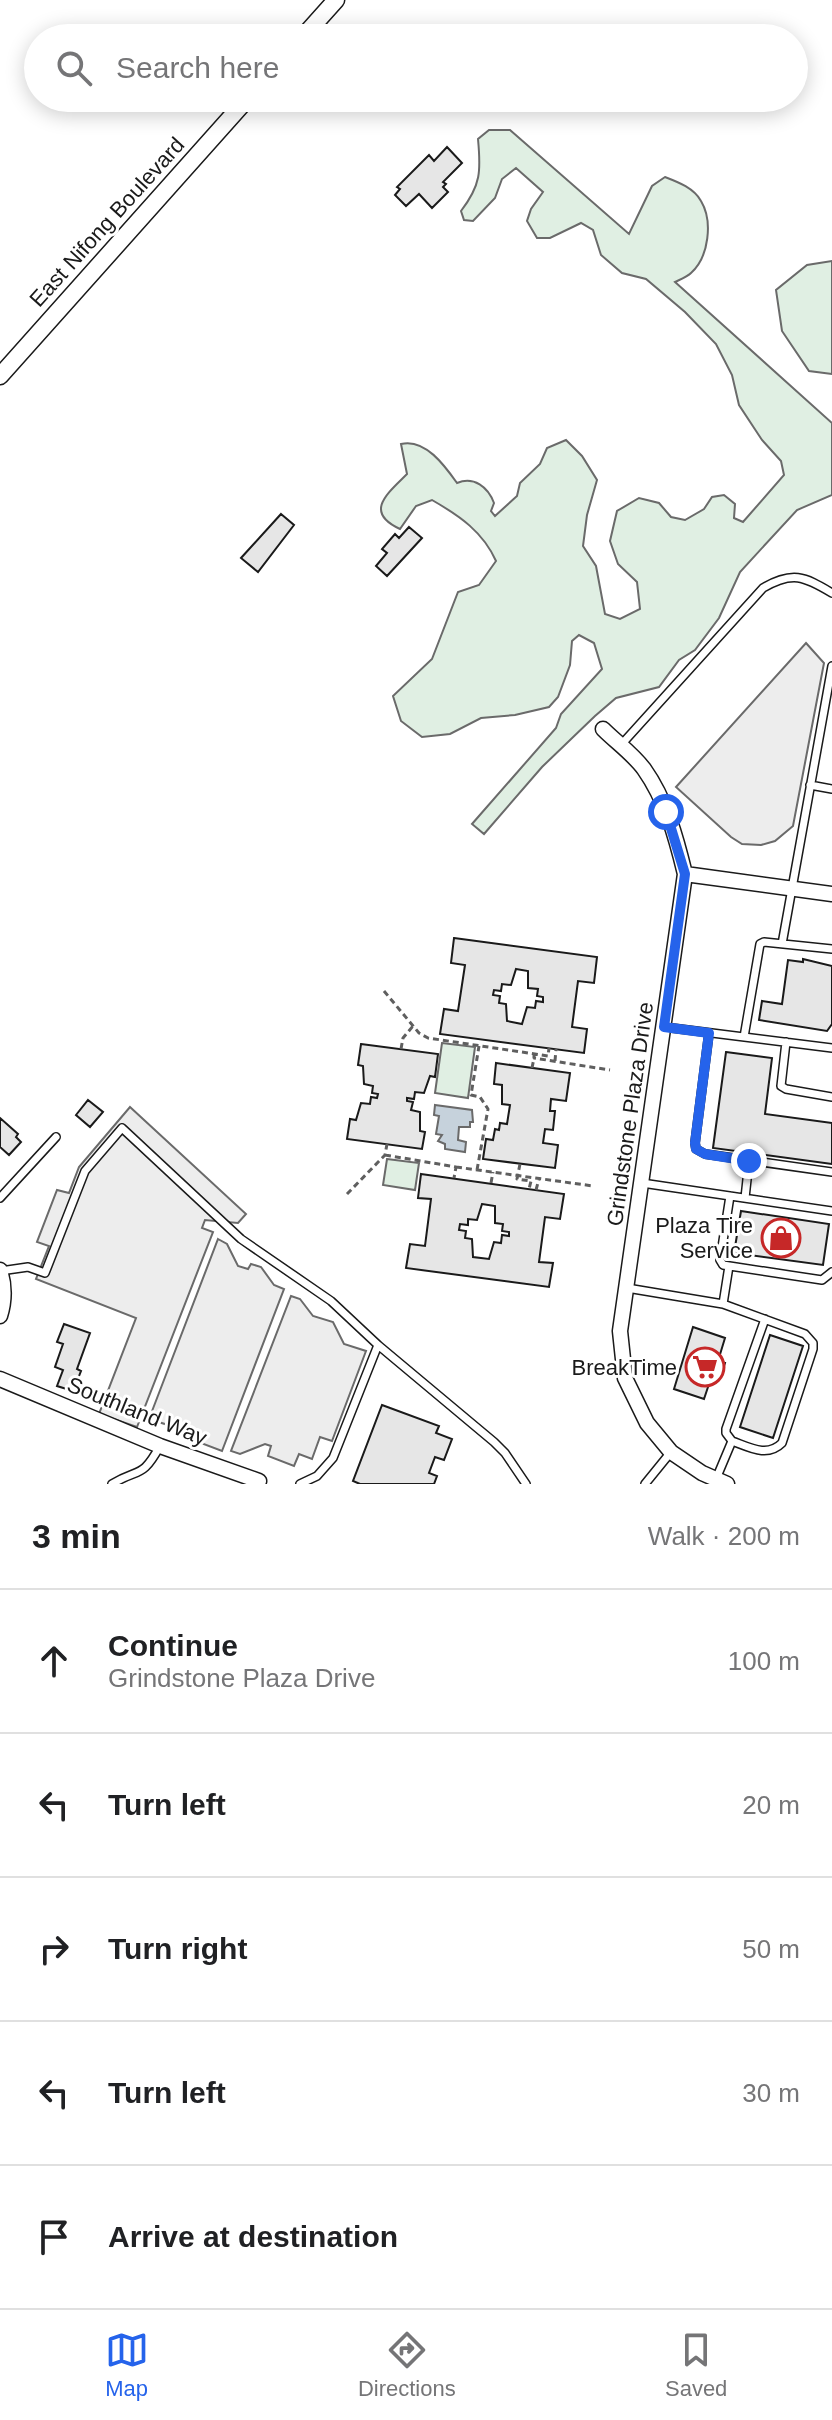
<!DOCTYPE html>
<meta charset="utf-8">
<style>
:root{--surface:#fff;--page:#f6f6f6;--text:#202124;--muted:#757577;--line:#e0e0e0;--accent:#2563eb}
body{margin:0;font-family:Helvetica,sans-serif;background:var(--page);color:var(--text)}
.stop{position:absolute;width:24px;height:24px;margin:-18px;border:6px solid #2563eb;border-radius:50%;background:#fff}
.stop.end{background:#2563eb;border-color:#fff;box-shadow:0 2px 8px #0008}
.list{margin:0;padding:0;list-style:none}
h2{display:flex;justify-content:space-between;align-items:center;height:104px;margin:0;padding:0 32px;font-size:34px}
h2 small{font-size:26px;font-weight:400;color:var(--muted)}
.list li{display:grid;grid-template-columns:52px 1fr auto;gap:24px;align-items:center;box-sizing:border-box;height:144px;padding:0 32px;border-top:2px solid var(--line)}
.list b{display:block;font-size:30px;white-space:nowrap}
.list p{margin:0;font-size:26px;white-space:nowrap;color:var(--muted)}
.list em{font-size:26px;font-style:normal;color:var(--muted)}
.icon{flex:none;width:44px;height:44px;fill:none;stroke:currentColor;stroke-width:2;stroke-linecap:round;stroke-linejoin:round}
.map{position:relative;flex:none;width:832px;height:1484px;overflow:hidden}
.search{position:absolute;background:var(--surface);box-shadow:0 4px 20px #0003;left:24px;right:24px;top:24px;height:88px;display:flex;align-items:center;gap:20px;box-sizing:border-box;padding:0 28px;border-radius:44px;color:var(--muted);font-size:30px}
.sheet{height:824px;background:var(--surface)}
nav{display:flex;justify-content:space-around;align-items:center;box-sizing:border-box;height:112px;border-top:2px solid var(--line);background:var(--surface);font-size:22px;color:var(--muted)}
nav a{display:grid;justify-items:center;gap:4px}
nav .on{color:var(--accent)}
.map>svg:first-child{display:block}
.green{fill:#e0efe3;stroke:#6a6a6a;stroke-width:2}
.parking{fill:#ededed;stroke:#6a6a6a;stroke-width:2}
.water{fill:#c6d2dc;stroke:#6a6a6a;stroke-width:2}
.building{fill:#e6e6e6;stroke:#1a1a1a;stroke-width:2;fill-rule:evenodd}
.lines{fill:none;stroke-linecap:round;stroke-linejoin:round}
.service-casing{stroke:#1a1a1a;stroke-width:10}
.minor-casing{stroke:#1a1a1a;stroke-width:17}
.tertiary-casing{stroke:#1a1a1a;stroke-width:19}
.path{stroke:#5f5f5f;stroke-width:3;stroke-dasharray:6 4;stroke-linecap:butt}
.service{stroke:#fff;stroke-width:7}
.minor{stroke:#fff;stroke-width:14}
.tertiary{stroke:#fff;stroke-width:16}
.route{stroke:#2563eb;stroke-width:10}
.labels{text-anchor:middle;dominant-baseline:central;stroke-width:6;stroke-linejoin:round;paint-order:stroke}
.street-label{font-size:22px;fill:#1a1a1a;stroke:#fff}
.poi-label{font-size:22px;fill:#1a1a1a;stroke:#fff;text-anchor:end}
</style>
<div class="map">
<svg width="832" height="1484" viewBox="0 0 832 1484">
<rect width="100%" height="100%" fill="#fff"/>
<path class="green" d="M 489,130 L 510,130 L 629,234 L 652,186 L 665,177 C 678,182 694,188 701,201 C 713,221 709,257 691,273 C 687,277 679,280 675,282 L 832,423 L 832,495 L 797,510 L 740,572 L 719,618 L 695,650 L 679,660 L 659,687 L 616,698 L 595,716 L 542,767 L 484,834 L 472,824 L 556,728 L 561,714 L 602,669 L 594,643 L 579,635 L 572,641 L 570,665 L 558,697 L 549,707 L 515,715 L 481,718 L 450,734 L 422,737 L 401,721 L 393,696 L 432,659 L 458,592 L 479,585 L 496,561 C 483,532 460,516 432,500 L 416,506 L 400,529 C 363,512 388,493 407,474 L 401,444 C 425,438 445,466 457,483 C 474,476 488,487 494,503 L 491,511 L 495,516 L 517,496 L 520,483 L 540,464 L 547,448 L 566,440 L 582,456 L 597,480 L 587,515 L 583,546 L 596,566 L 605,614 L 620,619 L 640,609 L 637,582 L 618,564 L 610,541 L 617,511 L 639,498 L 659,503 L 671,517 L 685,520 L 704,509 L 712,497 L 724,495 L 735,504 L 734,518 L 743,522 L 784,475 L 781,461 L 762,440 L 739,405 L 732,375 L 716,344 L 685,312 L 646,279 L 622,273 L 601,255 L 593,230 L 581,223 L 550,238 L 537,238 L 527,221 L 531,209 L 543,192 L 516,168 L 502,179 L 495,198 L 473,221 L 464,220 L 461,211 C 481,185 481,171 478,139 Z
M 832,261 L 832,374 L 809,371 L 782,331 L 776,290 L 807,265 Z
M 442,1043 L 475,1047 L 468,1098 L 435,1093 Z
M 387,1159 L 419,1163 L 415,1190 L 383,1185 Z"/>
<path class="parking" d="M 806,643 L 824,663 L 793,826 L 775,841 L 761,845 L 742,844 L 731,837 L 676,787 Z
M 130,1107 L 246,1214 L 238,1223 L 205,1220 L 202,1228 L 213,1232 L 137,1427 L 99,1414 L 136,1318 L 36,1279 L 49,1246 L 37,1242 L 57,1190 L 69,1193 L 79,1167 Z
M 218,1239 L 227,1244 L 238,1266 L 248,1269 L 251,1264 L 261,1267 L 274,1285 L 284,1289 L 222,1451 L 185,1437 L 187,1431 L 149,1419 Z
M 291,1296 L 300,1299 L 313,1316 L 333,1322 L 344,1344 L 366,1351 L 332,1441 L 320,1437 L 312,1459 L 299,1454 L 294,1466 L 268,1456 L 271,1446 L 265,1444 L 240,1454 L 231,1451 Z"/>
<path class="water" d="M 435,1105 L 472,1110 L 473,1122 L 470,1122 L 470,1127 L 459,1127 L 458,1140 L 466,1142 L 465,1152 L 445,1149 L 445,1144 L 438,1141 L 442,1135 L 436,1134 L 439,1116 L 434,1115 Z"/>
<path class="building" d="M 752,30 L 753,38 L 713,38 L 713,35 Z
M 447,147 L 462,163 L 443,182 L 446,184 L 443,187 L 448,192 L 432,208 L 419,194 L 406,206 L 395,195 L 400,189 L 397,187 L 429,155 L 434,161 Z
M 281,514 L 294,525 L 258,572 L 241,558 Z
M 409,527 L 422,538 L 387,576 L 376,566 L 387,553 L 382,549 L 395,534 L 399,538 Z
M 454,938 L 597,957 L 594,983 L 578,981 L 572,1027 L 587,1029 L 584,1053 L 440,1034 L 444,1009 L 458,1011 L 465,965 L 451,963 ZM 516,969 L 528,971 L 528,988 L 538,989 L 537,996 L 543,997 L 543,1002 L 536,1001 L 535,1008 L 527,1007 L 522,1024 L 507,1021 L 506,1004 L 499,1003 L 500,996 L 493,995 L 494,990 L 501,991 L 502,984 L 511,985 Z
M 803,959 L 832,966 L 832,1024 L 827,1031 L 759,1020 L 762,1001 L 782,1004 L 788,960 L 803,962 Z
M 361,1044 L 438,1054 L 435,1077 L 430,1076 L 424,1093 L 415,1092 L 414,1099 L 407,1098 L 407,1101 L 413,1102 L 411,1110 L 420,1112 L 420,1131 L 425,1132 L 422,1149 L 347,1139 L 350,1119 L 356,1120 L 361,1103 L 370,1104 L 371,1097 L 377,1098 L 378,1094 L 372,1093 L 373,1086 L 364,1084 L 363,1066 L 358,1065 Z
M 726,1052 L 772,1058 L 765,1114 L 832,1123 L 832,1164 L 713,1148 Z
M 496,1063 L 570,1073 L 566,1101 L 551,1099 L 550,1111 L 555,1111 L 553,1130 L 545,1129 L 543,1143 L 558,1145 L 555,1168 L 483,1159 L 486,1139 L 493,1140 L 495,1129 L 499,1130 L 500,1123 L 507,1124 L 510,1105 L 502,1104 L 502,1085 L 494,1084 Z
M 88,1100 L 103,1112 L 90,1127 L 76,1115 Z
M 0,1118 L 18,1134 L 16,1137 L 21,1142 L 9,1155 L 0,1147 Z
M 421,1174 L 564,1194 L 560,1219 L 545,1217 L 539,1262 L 553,1263 L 549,1287 L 406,1268 L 410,1244 L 425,1246 L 431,1199 L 418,1198 ZM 482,1204 L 495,1206 L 495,1223 L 503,1224 L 502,1231 L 509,1232 L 509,1236 L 502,1235 L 501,1243 L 494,1242 L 489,1259 L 473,1257 L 472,1239 L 465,1238 L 466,1231 L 459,1230 L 460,1224 L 468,1225 L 468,1219 L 477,1220 Z
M 741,1211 L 829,1224 L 823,1265 L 734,1253 Z
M 64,1324 L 90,1333 L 77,1369 L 81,1371 L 73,1391 L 57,1386 L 63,1370 L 55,1367 L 63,1344 L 57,1342 Z
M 693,1327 L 725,1338 L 718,1361 L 725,1363 L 720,1378 L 712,1375 L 704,1399 L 674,1389 Z
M 770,1335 L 803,1346 L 773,1438 L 740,1427 Z
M 382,1405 L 439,1426 L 436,1433 L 452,1439 L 444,1460 L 435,1457 L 429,1473 L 437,1476 L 434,1484 L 360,1484 L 353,1481 Z"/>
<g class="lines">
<g class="service-casing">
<path id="service" d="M 620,746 L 763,588 C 792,571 804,576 832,593
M 810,785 L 832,789
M 782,944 L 832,666
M 664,1027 L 832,1048
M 709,1033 L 695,1143 L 696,1149 L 705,1154 L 832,1172
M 744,1037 L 760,944 L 764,942 L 832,949
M 786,1042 L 781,1086 L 786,1089 L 832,1097
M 642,1183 L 832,1211
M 730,1196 L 720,1260 L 723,1265 L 822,1280 L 832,1272
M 0,1198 L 56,1137
M 745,1198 L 749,1161
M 0,1271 L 28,1267 L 45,1273 L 85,1171 L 122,1128 L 241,1239 L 331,1301 L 378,1345
M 627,1288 L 723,1304 L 729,1266
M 732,1441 L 726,1433 L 726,1429 L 765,1319
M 716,1479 L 732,1441 C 749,1447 767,1458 782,1443 L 813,1349 L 813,1343 L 805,1334 L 723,1304
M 112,1484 C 140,1467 141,1480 160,1446
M 300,1484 L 317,1476 L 333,1458 L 378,1345 L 494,1442 L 505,1453 L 526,1484
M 645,1484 L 671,1452"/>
</g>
<g class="minor-casing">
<path id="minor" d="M 603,729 C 616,742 633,754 644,769 C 666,800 676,837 685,874 L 620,1331 L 625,1378 L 647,1423 L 671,1452 L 702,1473 L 727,1484
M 685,874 L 832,894
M 0,1270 C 5,1286 5,1300 0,1316
M 0,1379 L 160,1446 L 259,1481"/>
</g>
<g class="tertiary-casing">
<path id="tertiary" d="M 302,38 L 336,0
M 0,376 L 248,98"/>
</g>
<path class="path" d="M 384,991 L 419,1033 L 428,1038 L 548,1056 L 549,1048
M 401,1049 L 403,1038 L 413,1026
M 534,1054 L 534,1058 L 610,1070
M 555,1061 L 556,1049
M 532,1068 L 534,1058
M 385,1155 L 456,1167 L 454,1178
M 520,1164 L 517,1179 L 531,1181 L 529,1189
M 456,1167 L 593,1186
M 477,1170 L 488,1109 L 480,1097 L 471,1095 L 479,1046
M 491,1183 L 493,1172
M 536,1190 L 539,1179
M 347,1194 L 385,1155 L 387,1144"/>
<use href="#service" class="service"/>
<use href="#minor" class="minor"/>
<use href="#tertiary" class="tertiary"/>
</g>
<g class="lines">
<path class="route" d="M 666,812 L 685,874 L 664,1027 L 709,1033 L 695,1143 L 696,1149 L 705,1154 L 749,1161"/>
</g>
<defs>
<g id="shop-ring" transform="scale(2)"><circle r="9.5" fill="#fff" stroke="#c62828" stroke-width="1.5"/><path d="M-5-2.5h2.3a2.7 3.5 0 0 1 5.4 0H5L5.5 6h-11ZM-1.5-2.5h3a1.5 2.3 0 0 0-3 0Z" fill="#c62828"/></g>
<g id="supermarket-ring" transform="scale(2)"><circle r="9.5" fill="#fff" stroke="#c62828" stroke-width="1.5"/><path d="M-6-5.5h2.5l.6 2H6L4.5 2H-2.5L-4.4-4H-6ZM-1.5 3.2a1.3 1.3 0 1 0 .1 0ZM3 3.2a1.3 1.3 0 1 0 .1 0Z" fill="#c62828"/></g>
</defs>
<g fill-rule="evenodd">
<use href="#shop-ring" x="781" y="1238"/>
<use href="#supermarket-ring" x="705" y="1367"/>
</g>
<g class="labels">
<g class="street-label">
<text transform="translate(107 222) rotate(-48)">East Nifong Boulevard</text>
<text transform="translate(630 1114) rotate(-82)">Grindstone Plaza Drive</text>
<text transform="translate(137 1411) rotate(22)">Southland Way</text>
</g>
<g class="poi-label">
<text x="753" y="1225">Plaza Tire<tspan x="753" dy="25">Service</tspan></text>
<text x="677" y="1367">BreakTime</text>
</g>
</g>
</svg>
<div class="stop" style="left:666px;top:812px"></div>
<div class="stop end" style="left:749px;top:1161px"></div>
<div class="search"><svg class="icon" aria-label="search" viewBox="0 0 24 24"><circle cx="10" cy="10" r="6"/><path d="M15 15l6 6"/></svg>Search here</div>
</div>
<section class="sheet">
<h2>3 min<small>Walk · 200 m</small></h2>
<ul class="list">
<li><svg class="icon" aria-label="ahead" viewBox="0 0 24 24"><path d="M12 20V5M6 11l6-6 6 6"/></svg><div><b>Continue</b><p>Grindstone Plaza Drive</p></div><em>100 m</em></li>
<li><svg class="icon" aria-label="left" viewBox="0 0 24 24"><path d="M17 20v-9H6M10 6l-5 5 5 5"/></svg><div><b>Turn left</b></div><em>20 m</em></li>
<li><svg class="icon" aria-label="right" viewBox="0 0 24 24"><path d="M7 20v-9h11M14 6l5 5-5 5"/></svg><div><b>Turn right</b></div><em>50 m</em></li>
<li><svg class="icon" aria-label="left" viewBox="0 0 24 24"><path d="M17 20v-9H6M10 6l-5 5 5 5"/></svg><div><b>Turn left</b></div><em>30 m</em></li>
<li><svg class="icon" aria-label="arrive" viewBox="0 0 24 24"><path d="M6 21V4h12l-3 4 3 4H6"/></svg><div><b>Arrive at destination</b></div></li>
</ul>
</section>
<nav>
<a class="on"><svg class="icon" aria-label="map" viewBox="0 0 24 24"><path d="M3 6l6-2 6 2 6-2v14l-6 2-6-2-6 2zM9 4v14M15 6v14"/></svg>Map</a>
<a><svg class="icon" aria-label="directions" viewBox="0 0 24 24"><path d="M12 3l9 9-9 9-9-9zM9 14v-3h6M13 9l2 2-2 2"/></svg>Directions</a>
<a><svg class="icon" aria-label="saved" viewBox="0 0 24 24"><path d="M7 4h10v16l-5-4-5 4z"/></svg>Saved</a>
</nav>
